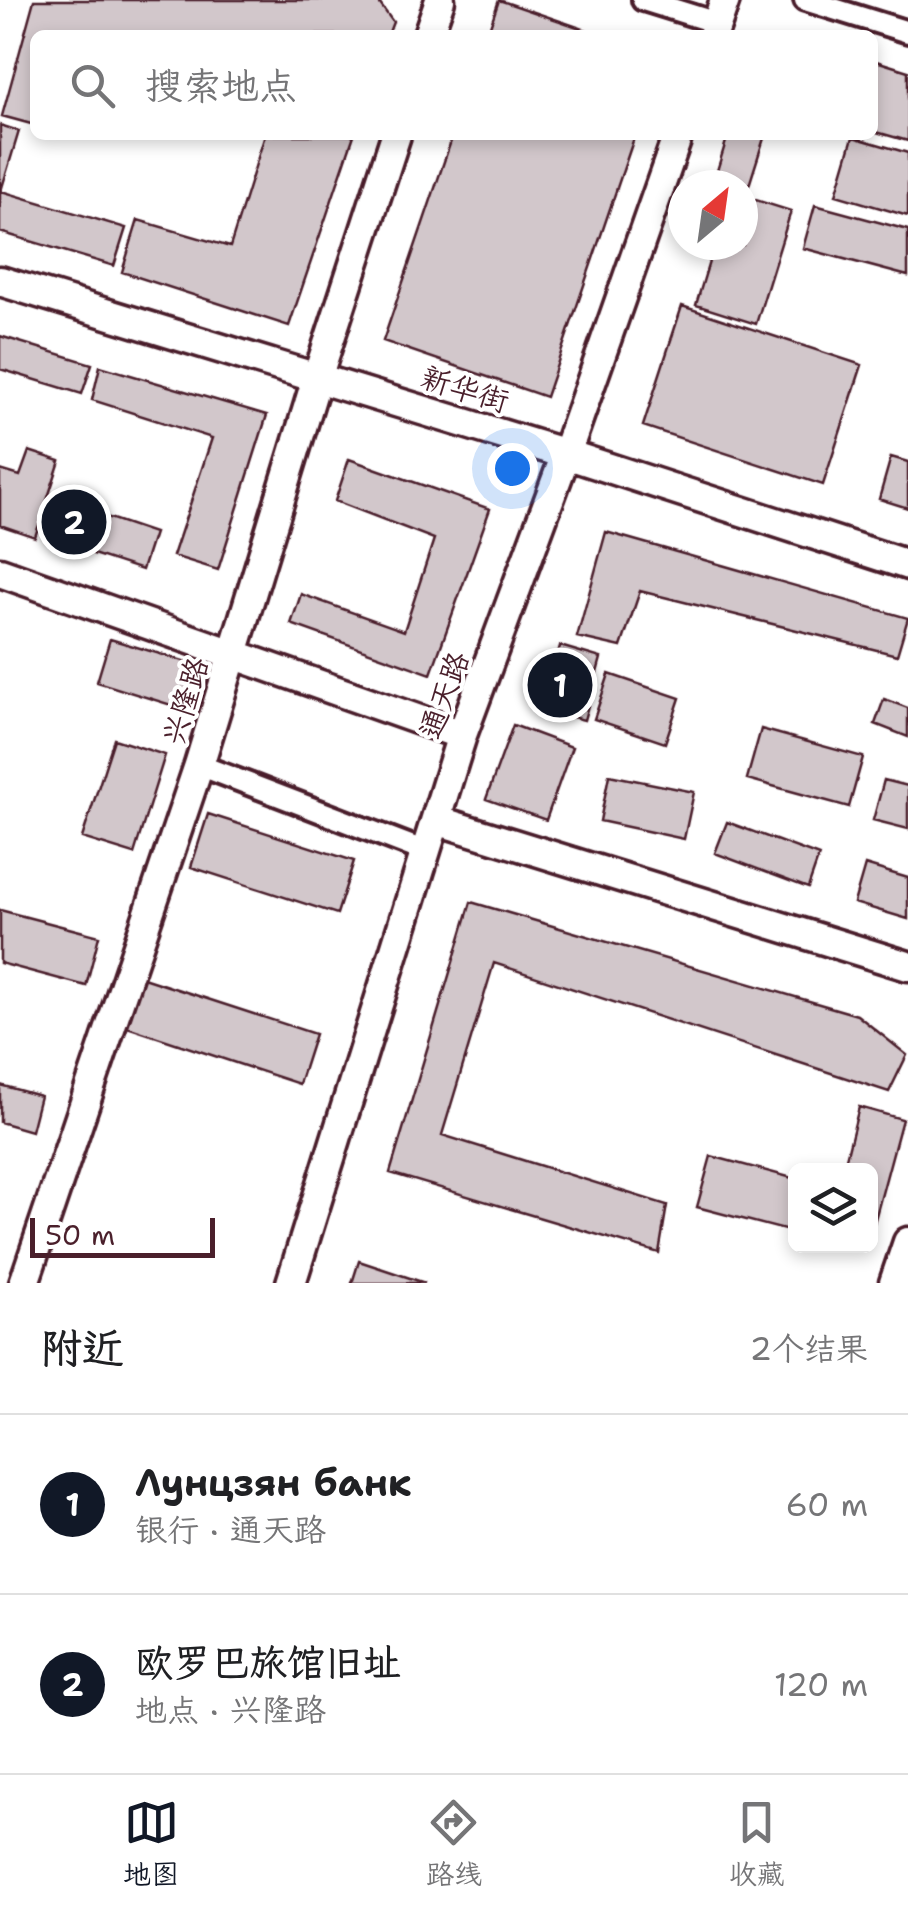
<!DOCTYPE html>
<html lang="zh">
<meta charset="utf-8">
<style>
:root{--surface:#fff;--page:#f6f6f6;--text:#202124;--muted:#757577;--line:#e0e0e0;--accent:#111827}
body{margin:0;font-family:"Shantell Sans","LXGW WenKai TC",sans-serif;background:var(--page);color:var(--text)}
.controls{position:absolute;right:30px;bottom:30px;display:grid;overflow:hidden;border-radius:15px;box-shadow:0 5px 15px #0003}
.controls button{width:90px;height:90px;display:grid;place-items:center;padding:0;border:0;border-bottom:2px solid var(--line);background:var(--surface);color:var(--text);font:50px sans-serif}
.compass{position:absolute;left:668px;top:170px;width:90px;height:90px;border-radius:50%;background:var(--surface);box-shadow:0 5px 15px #0003;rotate:29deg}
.scale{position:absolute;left:30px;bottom:25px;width:185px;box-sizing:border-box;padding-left:10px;border:5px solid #4a1f2b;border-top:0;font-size:28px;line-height:35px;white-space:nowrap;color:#4a1f2b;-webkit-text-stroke:8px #fff;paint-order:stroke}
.you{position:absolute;left:512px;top:468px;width:35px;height:35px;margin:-25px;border:8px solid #fff;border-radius:50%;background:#1a73e8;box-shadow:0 0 0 15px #1a73e833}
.badge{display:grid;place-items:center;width:65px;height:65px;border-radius:50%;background:var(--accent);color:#fff;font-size:32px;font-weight:700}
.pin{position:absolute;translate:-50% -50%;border:5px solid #fff;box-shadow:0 2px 10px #0006}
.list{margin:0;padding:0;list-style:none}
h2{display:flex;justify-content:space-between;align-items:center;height:130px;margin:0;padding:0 40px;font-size:42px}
h2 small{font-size:32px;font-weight:400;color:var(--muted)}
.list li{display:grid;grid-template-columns:65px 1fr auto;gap:30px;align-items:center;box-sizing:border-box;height:180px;padding:0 40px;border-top:2px solid var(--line)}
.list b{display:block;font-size:38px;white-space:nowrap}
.list p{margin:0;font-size:32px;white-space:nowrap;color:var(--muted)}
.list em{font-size:32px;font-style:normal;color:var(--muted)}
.icon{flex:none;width:55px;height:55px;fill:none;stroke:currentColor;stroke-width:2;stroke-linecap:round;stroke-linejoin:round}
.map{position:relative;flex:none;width:908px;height:1283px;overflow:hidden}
.search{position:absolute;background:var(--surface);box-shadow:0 5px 15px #0003;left:30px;right:30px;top:30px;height:110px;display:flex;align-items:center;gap:25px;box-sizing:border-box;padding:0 35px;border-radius:15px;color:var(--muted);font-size:38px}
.sheet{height:490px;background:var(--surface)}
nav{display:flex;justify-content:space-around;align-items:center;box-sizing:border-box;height:140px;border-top:2px solid var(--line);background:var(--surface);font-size:28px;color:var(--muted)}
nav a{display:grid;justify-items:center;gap:5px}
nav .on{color:var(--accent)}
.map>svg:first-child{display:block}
.building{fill:#d2c7cb;stroke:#4a1f2b;stroke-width:2.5}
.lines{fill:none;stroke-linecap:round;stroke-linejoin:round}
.street-casing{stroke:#4a1f2b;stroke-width:28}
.secondary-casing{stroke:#4a1f2b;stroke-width:35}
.street{stroke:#fff;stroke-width:20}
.secondary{stroke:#fff;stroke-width:28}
.labels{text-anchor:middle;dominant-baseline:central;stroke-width:8;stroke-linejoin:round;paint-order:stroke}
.street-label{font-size:30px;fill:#4a1f2b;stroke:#fff}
</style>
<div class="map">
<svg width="908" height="1283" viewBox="0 0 908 1283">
<rect width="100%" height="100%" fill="#fff"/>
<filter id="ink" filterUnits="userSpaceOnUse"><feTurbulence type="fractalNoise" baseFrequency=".01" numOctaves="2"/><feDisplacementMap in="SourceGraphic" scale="20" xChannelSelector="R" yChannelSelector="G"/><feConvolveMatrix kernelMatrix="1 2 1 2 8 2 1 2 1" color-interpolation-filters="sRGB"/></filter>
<g filter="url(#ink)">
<path class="building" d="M 34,0 L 377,0 L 393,22 L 388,35 L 35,35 L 35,125 L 2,116 Z
M 499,0 L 601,35 L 487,35 Z
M 873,60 L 908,71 L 908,141 L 873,131 Z
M 0,125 L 19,131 L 1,191 L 126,228 L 114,266 L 0,232 Z
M 265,135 L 354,135 L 289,326 L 122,272 L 138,220 L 230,247 Z
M 453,135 L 635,135 L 546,397 L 383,341 Z
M 728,135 L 765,135 L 746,195 L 743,194 L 743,185 L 713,184 Z
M 853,137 L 908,153 L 908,216 L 836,195 Z
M 743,196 L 791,211 L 756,324 L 696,305 L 714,245 L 743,245 Z
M 815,205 L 908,230 L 908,276 L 803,248 Z
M 682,306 L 862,365 L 823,485 L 643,426 Z
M 0,336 L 92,364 L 82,394 L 0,369 Z
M 100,366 L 267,415 L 218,570 L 173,556 L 212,438 L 92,400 Z
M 29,451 L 60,461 L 35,537 L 0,525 L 0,470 L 20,476 Z
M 891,457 L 908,462 L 908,508 L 879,499 Z
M 349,459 L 490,509 L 431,674 L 291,624 L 301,594 L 404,631 L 434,539 L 335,501 Z
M 62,502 L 154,533 L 142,570 L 50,540 Z
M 606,532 L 908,618 L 897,655 L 640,591 L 621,647 L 577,637 Z
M 110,639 L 197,665 L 184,709 L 97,682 Z
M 560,646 L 601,658 L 584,720 L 542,709 Z
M 609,674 L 680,698 L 665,743 L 594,719 Z
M 884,699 L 908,708 L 908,737 L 875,724 Z
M 513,725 L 572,747 L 546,820 L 486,799 Z
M 761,729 L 863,757 L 849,807 L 747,779 Z
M 114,739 L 165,755 L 134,854 L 82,838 Z
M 609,775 L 694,792 L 684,839 L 600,821 Z
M 884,780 L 908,786 L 908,829 L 873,820 Z
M 208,814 L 354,861 L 337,914 L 191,867 Z
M 727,822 L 819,856 L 808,888 L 715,853 Z
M 865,865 L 908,878 L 908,919 L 854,903 Z
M 471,902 L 857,1015 L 907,1055 L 889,1092 L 494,963 L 442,1135 L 667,1205 L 659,1253 L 390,1173 Z
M 0,910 L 99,936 L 86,986 L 0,963 Z
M 143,978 L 315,1034 L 299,1084 L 127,1027 Z
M 0,1085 L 40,1096 L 31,1131 L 0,1122 Z
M 859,1107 L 902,1119 L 870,1238 L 870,1170 L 843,1170 Z
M 711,1156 L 796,1179 L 796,1233 L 697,1207 Z
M 359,1261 L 425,1283 L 352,1283 Z"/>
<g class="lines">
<g class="street-casing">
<path id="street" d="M 643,0 L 717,23
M 805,0 L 908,32
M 199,765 L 426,852"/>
</g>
<g class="secondary-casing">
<path id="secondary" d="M 428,35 L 440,0
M 713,35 L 725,0
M 0,281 L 566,454 L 908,565
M 0,572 L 462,735
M 436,820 L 908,966
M 24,1283 L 199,765 L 317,378 L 396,135
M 291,1283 L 462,735 L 566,454 L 678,135
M 894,1283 L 908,1242"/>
</g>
<use href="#street" class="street"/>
<use href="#secondary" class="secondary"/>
</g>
</g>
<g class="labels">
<g class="street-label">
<text transform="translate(465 389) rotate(17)">新华街</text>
<text transform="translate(444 695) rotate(-70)">通天路</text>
<text transform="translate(185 701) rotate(-73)">兴隆路</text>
</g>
</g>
</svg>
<div class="controls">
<button><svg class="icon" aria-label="layers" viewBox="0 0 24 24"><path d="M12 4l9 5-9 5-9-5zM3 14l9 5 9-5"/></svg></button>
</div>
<svg class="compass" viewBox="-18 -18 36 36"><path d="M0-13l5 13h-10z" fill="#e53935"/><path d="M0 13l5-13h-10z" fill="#757577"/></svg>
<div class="scale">50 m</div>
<div class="you"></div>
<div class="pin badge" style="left:560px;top:685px">1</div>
<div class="pin badge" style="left:74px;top:522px">2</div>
<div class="search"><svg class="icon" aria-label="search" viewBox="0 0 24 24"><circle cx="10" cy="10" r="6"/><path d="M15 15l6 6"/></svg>搜索地点</div>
</div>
<section class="sheet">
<h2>附近<small>2个结果</small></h2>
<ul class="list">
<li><span class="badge">1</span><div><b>Лунцзян банк</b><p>银行 · 通天路</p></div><em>60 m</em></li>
<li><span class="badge">2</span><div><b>欧罗巴旅馆旧址</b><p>地点 · 兴隆路</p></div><em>120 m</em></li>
</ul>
</section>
<nav>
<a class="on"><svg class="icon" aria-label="map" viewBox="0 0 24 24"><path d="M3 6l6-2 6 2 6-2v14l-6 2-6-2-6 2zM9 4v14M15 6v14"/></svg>地图</a>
<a><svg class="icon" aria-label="directions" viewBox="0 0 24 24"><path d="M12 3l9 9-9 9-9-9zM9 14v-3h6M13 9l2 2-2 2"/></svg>路线</a>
<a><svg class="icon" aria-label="saved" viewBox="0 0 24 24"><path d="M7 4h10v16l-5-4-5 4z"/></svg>收藏</a>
</nav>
